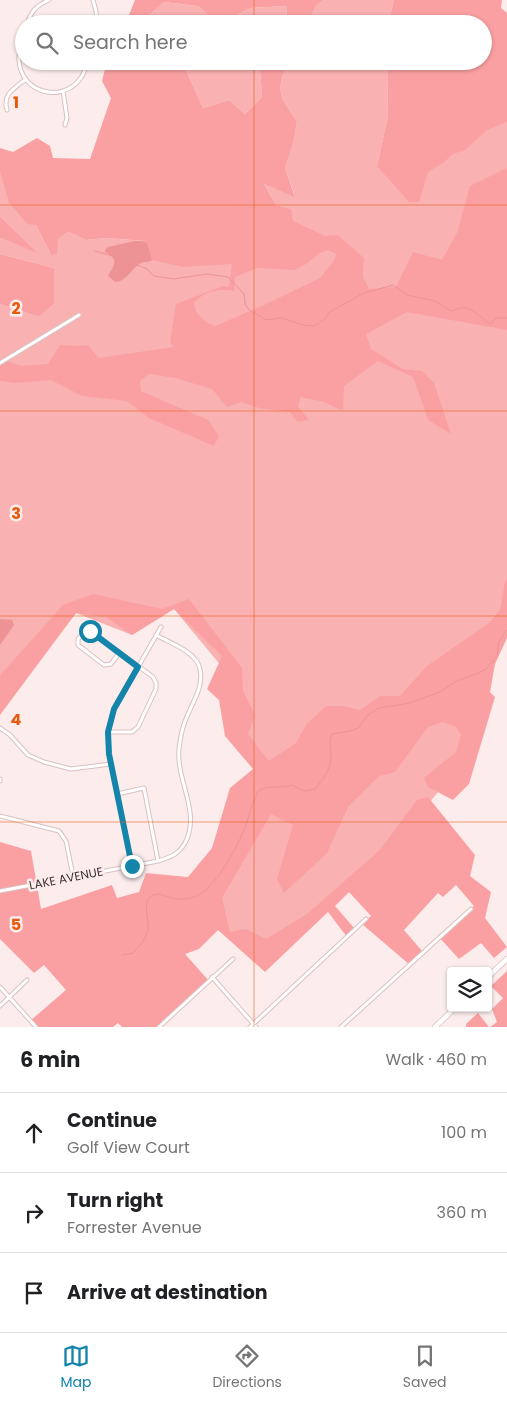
<!DOCTYPE html>
<meta charset="utf-8">
<style>
:root{--surface:#fff;--page:#f6f6f6;--text:#202124;--muted:#757577;--line:#e0e0e0;--accent:#1385ab}
body{margin:0;font-family:Poppins,sans-serif;background:var(--page);color:var(--text)}
.controls{position:absolute;right:15px;bottom:15px;display:grid;overflow:hidden;border-radius:5px;box-shadow:0 1px 4px #0004}
.controls button{width:45px;height:45px;display:grid;place-items:center;padding:0;border:0;border-bottom:1px solid var(--line);background:var(--surface);color:var(--text);font:25px sans-serif}
.stop{position:absolute;width:15px;height:15px;margin:-11px;border:4px solid #1385ab;border-radius:50%;background:#fff}
.stop.end{background:#1385ab;border-color:#fff;box-shadow:0 1px 5px #0008}
.list{margin:0;padding:0;list-style:none}
h2{display:flex;justify-content:space-between;align-items:center;height:65px;margin:0;padding:0 20px;font-size:21px}
h2 small{font-size:16px;font-weight:400;color:var(--muted)}
.list li{display:grid;grid-template-columns:32px 1fr auto;gap:15px;align-items:center;box-sizing:border-box;height:80px;padding:0 20px;border-top:1px solid var(--line)}
.list b{display:block;font-size:19px;white-space:nowrap}
.list p{margin:0;font-size:16px;white-space:nowrap;color:var(--muted)}
.list em{font-size:16px;font-style:normal;color:var(--muted)}
.icon{flex:none;width:28px;height:28px;fill:none;stroke:currentColor;stroke-width:2;stroke-linecap:round;stroke-linejoin:round}
.map{position:relative;flex:none;width:507px;height:1027px;overflow:hidden}
.search{position:absolute;background:var(--surface);box-shadow:0 1px 4px #0004;left:15px;right:15px;top:15px;height:55px;display:flex;align-items:center;gap:12px;box-sizing:border-box;padding:0 18px;border-radius:28px;color:var(--muted);font-size:19px}
.sheet{height:305px;background:var(--surface)}
nav{display:flex;justify-content:space-around;align-items:center;box-sizing:border-box;height:70px;border-top:1px solid var(--line);background:var(--surface);font-size:14px;color:var(--muted)}
nav a{display:grid;justify-items:center;gap:2px}
nav .on{color:var(--accent)}
.map>svg:first-child{display:block}
.green{fill:#f9b1b2}
.forest{fill:#fba0a2;fill-rule:evenodd}
.water{fill:#ed9395}
.lines{fill:none;stroke-linecap:round;stroke-linejoin:round}
.stream{stroke:#ed9395;stroke-width:1}
.street-casing{stroke:#dbc0c0;stroke-width:5}
.secondary-casing{stroke:#dbc0c0;stroke-width:6}
.street{stroke:#fff;stroke-width:3}
.secondary{stroke:#fff;stroke-width:4.5}
.route{stroke:#1385ab;stroke-width:6}
.grid{fill:none;stroke:#e8590c;stroke-width:1;stroke-opacity:0.55}
.labels{text-anchor:middle;dominant-baseline:central;stroke-width:5;stroke-linejoin:round;paint-order:stroke}
.street-label{font-size:12px;fill:#3e3333;stroke:#fcecec}
.grid-label{font-size:16px;text-anchor:middle;font-weight:bold;fill:#e8590c;stroke:#fcecec;stroke-width:5;stroke-linejoin:round;paint-order:stroke}
</style>
<div class="map">
<svg width="507" height="1027" viewBox="0 0 507 1027">
<rect width="100%" height="100%" fill="#fcecec"/>
<path class="green" d="M 323,0 L 394,0 L 388,24 L 307,24 L 316,6 Z
M 164,2 L 198,6 L 218,24 L 139,24 Z
M 287,6 L 286,24 L 219,24 L 251,8 Z
M 182,61 L 265,61 L 260,70 L 262,97 L 245,114 L 229,100 L 203,108 Z
M 289,61 L 387,61 L 388,116 L 377,166 L 507,118 L 507,609 L 468,716 L 459,767 L 414,821 L 264,953 L 206,917 L 263,776 L 232,725 L 227,673 L 174,609 L 132,635 L 76,613 L 0,698 L 0,363 L 3,361 L 0,359 L 0,304 L 39,317 L 54,304 L 54,268 L 0,254 L 0,238 L 37,252 L 0,216 L 0,172 L 36,225 L 51,255 L 58,239 L 68,232 L 86,240 L 107,238 L 145,241 L 290,209 L 276,205 L 264,184 L 295,196 L 285,168 L 294,141 L 297,121 C 279,96 275,91 289,61 Z"/>
<path class="forest" d="M 135,0 L 323,0 L 316,6 L 307,24 L 286,24 L 287,6 L 251,8 L 218,24 L 198,6 L 164,2 L 139,24 L 117,24 L 118,18 L 129,15 Z
M 394,0 L 502,0 L 501,8 L 507,13 L 507,122 L 487,130 L 465,150 L 453,154 L 443,163 L 428,172 L 419,202 L 409,202 L 377,166 L 388,116 L 387,61 L 483,61 L 483,24 L 388,24 Z
M 107,61 L 182,61 L 203,108 L 229,100 L 245,114 L 262,97 L 260,70 L 265,61 L 289,61 C 275,91 279,96 297,121 L 294,141 L 285,168 L 295,197 L 264,184 L 276,205 L 291,209 L 293,221 L 325,236 L 338,235 L 364,258 L 363,277 L 369,289 L 396,287 L 413,252 L 442,260 L 457,233 L 470,186 L 507,168 L 507,330 L 407,312 L 366,334 L 371,349 L 403,369 L 422,371 L 434,383 L 451,434 L 428,420 L 413,377 L 378,361 L 344,386 L 343,411 L 324,402 L 301,397 L 298,406 L 309,420 L 298,422 L 290,412 L 259,408 L 241,402 L 227,407 L 212,389 L 175,378 L 149,374 L 140,381 L 141,391 L 208,420 L 219,436 L 214,446 L 149,418 L 127,401 L 82,396 L 51,380 L 15,383 L 0,381 L 0,359 L 22,366 L 48,364 L 60,345 L 73,346 L 89,345 L 98,358 L 174,347 L 170,343 L 176,304 L 223,286 L 229,287 L 232,264 L 183,267 L 152,260 L 145,241 L 107,238 L 86,240 L 68,232 L 58,239 L 57,254 L 51,255 L 36,225 L 27,224 L 9,202 L 0,172 L 0,148 L 13,152 L 37,138 L 50,146 L 53,158 L 90,159 L 111,98 L 102,81 ZM 328,250 L 336,254 L 334,261 L 320,278 L 262,306 L 215,326 C 203,321 196,316 194,303 C 204,291 218,288 234,291 L 235,277 L 257,268 L 295,270 L 306,264 L 320,253 Z
M 0,216 L 38,253 L 0,238 Z
M 0,254 L 54,268 L 54,304 L 39,317 L 0,304 Z
M 507,579 L 507,638 L 495,664 L 490,692 L 495,697 L 469,784 L 453,800 L 428,787 L 424,778 L 456,752 L 461,735 L 456,727 L 443,722 L 428,727 L 395,772 L 379,776 L 348,807 L 327,853 L 284,893 L 277,879 L 293,825 L 271,814 L 222,898 L 230,932 L 246,929 L 266,939 L 307,914 L 380,850 L 417,800 L 428,797 L 475,855 L 470,876 L 491,892 L 485,918 L 507,947 L 494,958 L 481,943 L 459,959 L 438,936 L 474,906 L 456,885 L 443,897 L 438,893 L 404,930 L 423,952 L 410,965 L 362,924 L 371,916 L 349,892 L 335,906 L 355,929 L 347,937 L 328,912 L 265,972 L 218,930 L 199,949 L 185,954 L 209,981 L 160,1027 L 122,1027 L 118,1023 L 113,1027 L 36,1027 L 30,1021 L 66,990 L 44,965 L 34,973 L 0,939 L 0,842 L 31,851 L 41,909 L 112,885 L 117,898 L 139,892 L 146,873 L 188,877 L 212,848 L 230,788 L 253,769 L 225,736 L 219,700 L 207,689 L 222,656 L 174,609 L 132,635 L 106,617 L 76,613 L 0,715 L 0,676 L 2,673 L 63,605 L 93,594 L 162,609 L 189,599 L 242,668 L 243,691 L 255,715 L 248,734 L 269,761 L 296,743 L 306,725 L 326,706 L 343,706 L 360,710 L 380,696 L 400,696 L 427,666 L 489,623 L 500,610 L 505,582 Z
M 507,971 L 507,1027 L 490,1027 L 497,1022 L 492,1009 L 503,998 L 491,986 Z
M 478,1013 L 489,1027 L 466,1027 L 466,1024 Z"/>
<path class="water" d="M 135,241 L 142,241 L 147,243 L 152,260 C 148,263 145,261 141,263 C 132,268 126,282 115,282 L 108,276 C 114,265 120,260 105,252 L 105,250 L 108,247 Z
M 0,619 L 12,620 L 14,625 L 0,645 Z"/>
<g class="lines">
<path class="stream" d="M 95,251 L 112,256
M 137,265 L 147,269 L 154,276 L 174,279 L 207,274 L 228,277 L 244,294 L 245,304 L 249,310 L 266,320 L 281,318 L 303,325 L 314,326 L 325,319 L 330,312 L 364,293 L 393,285 L 407,295 L 435,301 L 451,311 C 454,310 457,309 460,308 C 472,306 481,318 490,324 L 496,318 L 507,318
M 122,955 L 133,953 C 139,947 146,939 148,930 C 150,921 142,904 150,897 C 157,890 168,898 176,899 C 181,899 186,899 191,898 C 212,893 232,856 241,837 C 248,822 251,805 258,791 C 269,784 281,789 292,785 L 304,791 L 315,789 C 322,780 331,770 331,757 C 331,749 328,742 332,734 L 350,731 L 358,728 L 369,714 L 379,708 L 410,703 L 440,692 L 457,681 L 478,673 L 486,669 L 497,656 L 499,641 L 507,630"/>
<g class="street-casing">
<path id="street" d="M 93,0 L 96,11 L 97,24
M 27,24 C 31,11 37,5 49,0
M 24,38 C 22,45 18,53 19,61 C 21,92 61,104 80,79 C 84,74 86,67 87,61
M 63,91 L 67,118 L 65,125
M 7,110 C 2,94 15,88 26,79
M 0,363 L 79,315
M 0,728 L 10,735 L 28,755 L 44,762 L 71,769 L 111,764
M 108,732 L 132,732 L 138,727 L 156,689 L 156,683 L 153,677 L 90,631 L 84,632 L 78,639 L 78,645 L 104,665 L 111,664 L 119,653
M 0,781 L 0,779
M 117,794 L 144,788 L 158,861
M 0,816 L 59,831 L 66,841 L 73,876
M 132,866 L 109,754 L 108,732 L 114,709 L 161,627
M 0,891 L 158,861 C 172,857 181,853 187,839 C 199,809 176,779 179,749 C 180,740 182,728 186,719 C 192,703 204,687 200,669 C 197,652 170,643 156,635
M 212,977 L 256,1027
M 0,987 L 36,1027
M 0,1006 L 27,980
M 159,1027 L 233,959
M 250,1027 L 366,919
M 341,1027 L 471,909"/>
</g>
<g class="secondary-casing">
<path id="secondary" d="M 488,977 L 507,959
M 435,1027 L 455,1008"/>
</g>
<use href="#street" class="street"/>
<use href="#secondary" class="secondary"/>
</g>
<g class="lines">
<path class="route" d="M 90,631 L 138,667 L 114,709 L 108,732 L 109,754 L 132,866"/>
</g>
<path class="grid" d="M 254,0 L 254,24M 254,61 L 254,1027M 0,205 L 507,205M 0,411 L 507,411M 0,616 L 507,616M 0,822 L 507,822"/>
<g class="labels">
<g class="street-label">
<text transform="translate(66 878) rotate(-11)">LAKE AVENUE</text>
</g>
</g>
<g class="grid-label">
<text x="16" y="108">1</text>
<text x="16" y="314">2</text>
<text x="16" y="519">3</text>
<text x="16" y="725">4</text>
<text x="16" y="930">5</text>
</g>
</svg>
<div class="controls">
<button><svg class="icon" aria-label="layers" viewBox="0 0 24 24"><path d="M12 4l9 5-9 5-9-5zM3 14l9 5 9-5"/></svg></button>
</div>
<div class="stop" style="left:90px;top:631px"></div>
<div class="stop end" style="left:132px;top:866px"></div>
<div class="search"><svg class="icon" aria-label="search" viewBox="0 0 24 24"><circle cx="10" cy="10" r="6"/><path d="M15 15l6 6"/></svg>Search here</div>
</div>
<section class="sheet">
<h2>6 min<small>Walk · 460 m</small></h2>
<ul class="list">
<li><svg class="icon" aria-label="ahead" viewBox="0 0 24 24"><path d="M12 20V5M6 11l6-6 6 6"/></svg><div><b>Continue</b><p>Golf View Court</p></div><em>100 m</em></li>
<li><svg class="icon" aria-label="right" viewBox="0 0 24 24"><path d="M7 20v-9h11M14 6l5 5-5 5"/></svg><div><b>Turn right</b><p>Forrester Avenue</p></div><em>360 m</em></li>
<li><svg class="icon" aria-label="arrive" viewBox="0 0 24 24"><path d="M6 21V4h12l-3 4 3 4H6"/></svg><div><b>Arrive at destination</b></div></li>
</ul>
</section>
<nav>
<a class="on"><svg class="icon" aria-label="map" viewBox="0 0 24 24"><path d="M3 6l6-2 6 2 6-2v14l-6 2-6-2-6 2zM9 4v14M15 6v14"/></svg>Map</a>
<a><svg class="icon" aria-label="directions" viewBox="0 0 24 24"><path d="M12 3l9 9-9 9-9-9zM9 14v-3h6M13 9l2 2-2 2"/></svg>Directions</a>
<a><svg class="icon" aria-label="saved" viewBox="0 0 24 24"><path d="M7 4h10v16l-5-4-5 4z"/></svg>Saved</a>
</nav>
